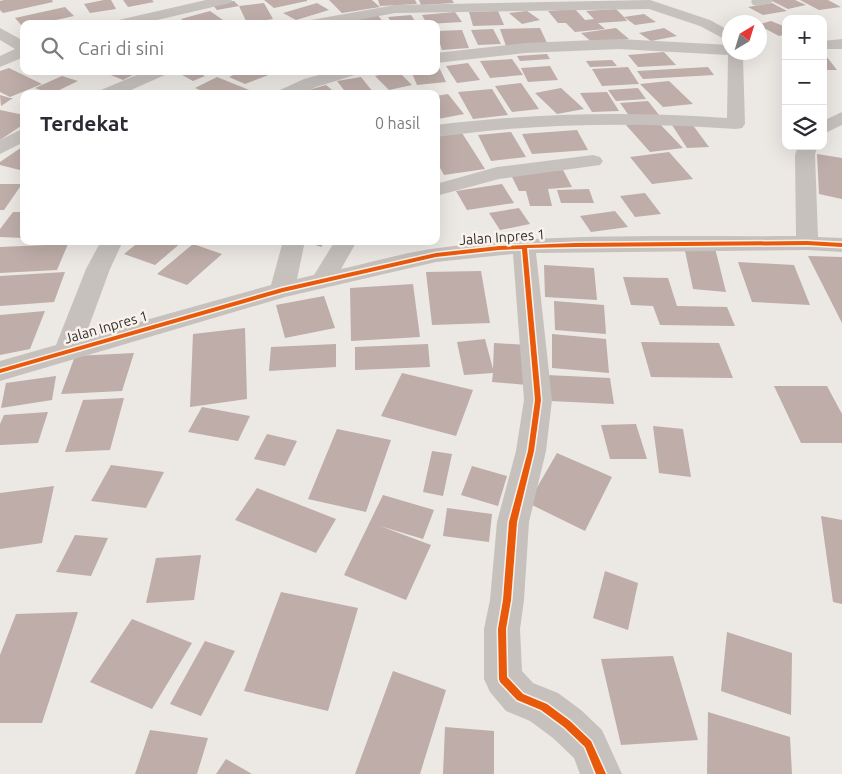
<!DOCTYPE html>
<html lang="id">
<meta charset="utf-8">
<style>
:root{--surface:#fff;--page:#f7f7f7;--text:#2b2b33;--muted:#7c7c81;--line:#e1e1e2}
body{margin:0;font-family:Ubuntu,sans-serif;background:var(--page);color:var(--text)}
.controls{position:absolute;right:15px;top:15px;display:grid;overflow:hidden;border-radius:10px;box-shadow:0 5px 20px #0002}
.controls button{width:45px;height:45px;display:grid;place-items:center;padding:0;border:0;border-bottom:1px solid var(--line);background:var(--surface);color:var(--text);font:25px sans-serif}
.compass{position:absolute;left:722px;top:15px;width:45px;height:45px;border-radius:50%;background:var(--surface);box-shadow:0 5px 20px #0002;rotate:38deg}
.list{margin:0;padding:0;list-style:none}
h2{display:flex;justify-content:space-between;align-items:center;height:65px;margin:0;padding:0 20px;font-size:21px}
h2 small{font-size:16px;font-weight:400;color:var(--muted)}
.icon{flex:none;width:28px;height:28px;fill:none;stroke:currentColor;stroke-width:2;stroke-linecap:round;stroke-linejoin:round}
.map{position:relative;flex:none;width:842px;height:774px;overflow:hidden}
.search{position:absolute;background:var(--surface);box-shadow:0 5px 20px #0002;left:20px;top:20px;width:420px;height:55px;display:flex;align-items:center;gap:12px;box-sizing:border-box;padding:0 18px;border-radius:10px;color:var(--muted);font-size:19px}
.panel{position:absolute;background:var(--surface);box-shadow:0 5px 20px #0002;left:20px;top:90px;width:420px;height:155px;border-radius:10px}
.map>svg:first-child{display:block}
.building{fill:#beada8}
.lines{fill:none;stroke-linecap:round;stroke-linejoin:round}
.minor{fill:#c6c1bd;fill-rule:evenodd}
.cycleway-casing{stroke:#f8f2ec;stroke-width:3}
.cycleway{fill:#e8590c;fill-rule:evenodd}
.labels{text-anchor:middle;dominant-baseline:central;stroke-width:5;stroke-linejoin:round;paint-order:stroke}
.street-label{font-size:14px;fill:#372e2b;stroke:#f8f2ec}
</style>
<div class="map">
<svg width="842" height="774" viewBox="0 0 842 774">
<rect width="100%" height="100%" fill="#ece8e4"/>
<path class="building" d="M 4,0 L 52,0 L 53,2 L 3,13 L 0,10 L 0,1 Z
M 104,0 L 111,0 L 116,9 L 90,13 L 84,4 Z
M 123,0 L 152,0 L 154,2 L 128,7 Z
M 264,0 L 307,0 L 307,1 L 274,8 Z
M 329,0 L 372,0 L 380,7 L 342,13 Z
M 378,0 L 415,0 L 417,4 L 380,6 Z
M 419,0 L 452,0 L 454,3 L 421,5 Z
M 770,0 L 795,0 L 806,5 L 788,9 Z
M 800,0 L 828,0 L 841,7 L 819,10 Z
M 234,1 L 239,6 L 217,10 L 212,4 Z
M 264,3 L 273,19 L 247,23 L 239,6 Z
M 317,3 L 329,10 L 296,20 L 283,13 Z
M 772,3 L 787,11 L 763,15 L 748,7 Z
M 65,7 L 74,16 L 38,24 L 24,24 L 24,28 L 15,18 Z
M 575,9 L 585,20 L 594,19 L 586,11 L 616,9 L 624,17 L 644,14 L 656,22 L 635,25 L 624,17 L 627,21 L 598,23 L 605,29 L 575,32 L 566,23 L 558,23 L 548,11 Z
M 210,11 L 223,20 L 208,24 L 187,24 L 181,19 Z
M 498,11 L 504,25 L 473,26 L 469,12 Z
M 527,11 L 540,20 L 522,24 L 509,13 Z
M 455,12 L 462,22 L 427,24 L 422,15 Z
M 376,13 L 385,24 L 354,24 L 349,18 Z
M 411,15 L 417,24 L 392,24 L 388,17 Z
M 771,21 L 786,27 L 786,34 L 779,36 L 760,26 L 760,24 Z
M 540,28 L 548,45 L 506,46 L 500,29 Z
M 616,28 L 629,39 L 594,44 L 581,33 Z
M 664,28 L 677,36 L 651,41 L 639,33 Z
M 493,29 L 501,44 L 478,45 L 471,30 Z
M 462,30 L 469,48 L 442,50 L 436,31 Z
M 664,52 L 676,65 L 638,67 L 628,55 Z
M 823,52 L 837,70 L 823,70 Z
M 547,54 L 550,59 L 520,61 L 517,56 Z
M 512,59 L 523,75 L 490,78 L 480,61 Z
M 612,60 L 617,66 L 590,67 L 586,61 Z
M 468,63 L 480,80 L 457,83 L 446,66 Z
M 550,66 L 558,80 L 528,82 L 521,68 Z
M 436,67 L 439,67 L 446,82 L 417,85 L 411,71 L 436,71 Z
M 628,67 L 639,84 L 602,86 L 592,69 Z
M 708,67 L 714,75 L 643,79 L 637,71 Z
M 9,68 L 42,84 L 10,97 L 0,92 L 0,71 Z
M 101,71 L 141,71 L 123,80 Z
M 175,71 L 195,71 L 205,76 L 193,81 Z
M 242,71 L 266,71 L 271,74 L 245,84 L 229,77 Z
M 398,71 L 412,85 L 389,90 L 375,76 Z
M 62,76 L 78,81 L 51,94 L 35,88 Z
M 217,77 L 259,94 L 209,94 L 195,88 Z
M 361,77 L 373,92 L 347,94 L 337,81 Z
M 669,81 L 693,104 L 663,107 L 640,84 Z
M 521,83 L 539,109 L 512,112 L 495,86 Z
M 326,85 L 337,94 L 298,94 L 298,93 Z
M 561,88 L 584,109 L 557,114 L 535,93 Z
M 638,88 L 646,99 L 616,101 L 608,90 Z
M 492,89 L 508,115 L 473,119 L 458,92 Z
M 607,92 L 619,111 L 592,112 L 580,93 Z
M 448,94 L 464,114 L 438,119 L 436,96 Z
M 0,95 L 10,98 L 13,98 L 1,106 Z
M 648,101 L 659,115 L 630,117 L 620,103 Z
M 0,110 L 24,115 L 24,124 L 0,140 Z
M 657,121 L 683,148 L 650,152 L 626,125 Z
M 692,124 L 709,147 L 687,148 L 672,125 Z
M 577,130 L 588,150 L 532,154 L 522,134 Z
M 511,132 L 526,157 L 491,161 L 478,135 Z
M 462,133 L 485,169 L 444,175 L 436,161 L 436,136 Z
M 22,147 L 24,147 L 24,171 L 0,165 L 0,162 Z
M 669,152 L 693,179 L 652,184 L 630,157 Z
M 817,154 L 842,158 L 842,199 L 819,194 Z
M 563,170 L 572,187 L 548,189 L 552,206 L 530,206 L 526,191 L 519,191 L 511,175 Z
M 0,184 L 22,184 L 4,210 L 0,210 Z
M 502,184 L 514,203 L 467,210 L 456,191 Z
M 589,189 L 594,203 L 561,203 L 557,190 Z
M 645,193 L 661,214 L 635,217 L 620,196 Z
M 519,208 L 530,224 L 500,230 L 489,213 Z
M 615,211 L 628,227 L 591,232 L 580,216 Z
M 13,212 L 24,212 L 24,238 L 0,237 L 0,229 Z
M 140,241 L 180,241 L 182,242 L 155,265 L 124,254 Z
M 304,241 L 326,241 L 321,247 Z
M 68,244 L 57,270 L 0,273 L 0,247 Z
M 193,244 L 222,254 L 187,285 L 157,274 Z
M 684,246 L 715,248 L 726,292 L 693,289 Z
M 808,256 L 842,257 L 842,323 Z
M 738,262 L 794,265 L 810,305 L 752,302 Z
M 544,265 L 594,268 L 597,300 L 545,297 Z
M 481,271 L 490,323 L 432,325 L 426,272 Z
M 65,272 L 54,302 L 0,306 L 0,276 Z
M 623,277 L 668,278 L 677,306 L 727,307 L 735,326 L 660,325 L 653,306 L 631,305 Z
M 413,284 L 420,337 L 351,341 L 350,288 Z
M 324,296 L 335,328 L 285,338 L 276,305 Z
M 554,301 L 604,305 L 606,334 L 555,330 Z
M 45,311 L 30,349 L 0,355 L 0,315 Z
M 245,328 L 247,399 L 190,407 L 193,334 Z
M 552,334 L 606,339 L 609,373 L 552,368 Z
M 485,339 L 493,369 L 494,343 L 527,345 L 527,385 L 492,382 L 493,373 L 464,375 L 457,342 Z
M 641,342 L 719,343 L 733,378 L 651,377 Z
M 336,344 L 336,367 L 269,371 L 271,347 Z
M 428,344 L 430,367 L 355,370 L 355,347 Z
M 134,353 L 122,391 L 61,394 L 75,356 Z
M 402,373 L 473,390 L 456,436 L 381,416 Z
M 547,375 L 610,378 L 614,404 L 550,401 Z
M 56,376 L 52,400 L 1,408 L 6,383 Z
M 774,386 L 827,386 L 842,414 L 842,443 L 801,443 Z
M 124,398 L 110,450 L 65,452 L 83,400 Z
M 202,407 L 250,416 L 238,441 L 188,432 Z
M 48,412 L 38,443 L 0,445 L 0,424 L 4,415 Z
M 636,424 L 647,459 L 610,459 L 601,425 Z
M 653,426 L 683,429 L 691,477 L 659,473 Z
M 337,429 L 391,440 L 366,512 L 308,499 Z
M 267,434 L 297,441 L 285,466 L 254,459 Z
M 432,451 L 452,454 L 443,496 L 423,492 Z
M 557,453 L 612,477 L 585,531 L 528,503 Z
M 111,465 L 164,472 L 146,508 L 91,501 Z
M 472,466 L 507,476 L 498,506 L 461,495 Z
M 54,486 L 42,543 L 0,549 L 0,493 Z
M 257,488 L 336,519 L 316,553 L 235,520 Z
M 383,495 L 434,510 L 423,539 L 380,526 L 431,545 L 406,600 L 344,575 Z
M 447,508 L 492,514 L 489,542 L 443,536 Z
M 821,516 L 842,520 L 842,604 L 833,602 Z
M 75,535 L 108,538 L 91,576 L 56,572 Z
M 201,555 L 194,600 L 146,603 L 156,558 Z
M 605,571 L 638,583 L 628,630 L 593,618 Z
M 281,592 L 358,608 L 328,711 L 244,691 Z
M 78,612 L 42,723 L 0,723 L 0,655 L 16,614 Z
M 132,619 L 192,643 L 152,709 L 90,682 Z
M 727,632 L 792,653 L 791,715 L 721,691 Z
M 205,641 L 235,651 L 201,716 L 170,704 Z
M 673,656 L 698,740 L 621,745 L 601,659 Z
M 393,671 L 446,690 L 420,774 L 355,774 Z
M 708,712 L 790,737 L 792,774 L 707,774 Z
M 445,727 L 494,731 L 494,774 L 443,774 Z
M 150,730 L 208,738 L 197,774 L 135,774 Z
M 226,759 L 252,774 L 216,774 Z"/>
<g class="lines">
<path class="minor" d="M 206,0 L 232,0 L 230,3 L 140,24 L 112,24 L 114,21 Z
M 650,0 L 710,20 L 730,31 L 730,42 L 700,26 L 649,9 L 395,13 L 337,24 L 304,24 L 306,21 L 311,20 L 395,5 Z
M 752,0 L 773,0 L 771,3 L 758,6 L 753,5 L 751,2 Z
M 0,28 L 24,41 L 24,57 L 0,67 L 0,56 L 15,49 L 0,40 Z
M 619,39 L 730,45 L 730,52 L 745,52 L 743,58 L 745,124 L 742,128 L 736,129 C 635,122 536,123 436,137 L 436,125 C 533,113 629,111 727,118 L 728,55 L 619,49 L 525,53 L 436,63 L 436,53 L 525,43 Z
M 842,39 L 842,49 L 823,49 L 823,41 Z
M 146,71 L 169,71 L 167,74 L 122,94 L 99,94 L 101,90 Z
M 333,71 L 360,71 L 358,74 L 316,87 L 301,94 L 278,94 L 280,90 L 304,79 Z
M 842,112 L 842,125 L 823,134 L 823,121 Z
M 24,128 L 24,142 L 0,154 L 0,140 Z
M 798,146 L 817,146 L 815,155 L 818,237 L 842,238 L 842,252 L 807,250 L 536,253 L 552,400 L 546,451 L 529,522 L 524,600 L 520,629 L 522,671 L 533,683 L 558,693 L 581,710 L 602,730 L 622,774 L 580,774 L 574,758 L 553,738 L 530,721 L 506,711 L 490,692 L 484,679 L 484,629 L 490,600 L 497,522 L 516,451 L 524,400 L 513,254 L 436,262 L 285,297 L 0,381 L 0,361 L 56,345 L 86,269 L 101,241 L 123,241 L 110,269 L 85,337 L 271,285 L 283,241 L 305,241 L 297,279 L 314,275 L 335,241 L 357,241 L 341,269 C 373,262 406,252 438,248 C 556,232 677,237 796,236 L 795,155 Z
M 593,155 L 600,157 L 603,161 L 600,165 L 499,179 L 436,196 L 436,184 L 497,167 Z"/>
<g class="cycleway-casing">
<path id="cycleway" d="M 807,241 L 842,243 L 842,247 L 807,245 L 575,247 L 527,248 L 541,400 L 534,451 L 517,522 L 511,600 L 506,629 L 507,677 L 523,694 L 547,704 L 570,721 L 591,741 L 606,774 L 596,774 L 585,747 L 564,727 L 541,710 L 517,700 L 500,682 L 499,679 L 498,629 L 503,600 L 509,522 L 528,451 L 535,400 L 522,249 L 499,250 L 436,257 L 283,292 L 0,373 L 0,369 L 282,288 L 436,253 L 499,246 L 575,243 Z"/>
</g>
<use href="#cycleway" class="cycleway"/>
</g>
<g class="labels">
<g class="street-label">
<text transform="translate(502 237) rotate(-4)">Jalan Inpres 1</text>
<text transform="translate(106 327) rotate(-16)">Jalan Inpres 1</text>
</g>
</g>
</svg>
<div class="controls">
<button>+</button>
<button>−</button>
<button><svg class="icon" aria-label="layers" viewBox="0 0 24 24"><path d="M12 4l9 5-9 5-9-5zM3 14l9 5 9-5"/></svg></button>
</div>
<svg class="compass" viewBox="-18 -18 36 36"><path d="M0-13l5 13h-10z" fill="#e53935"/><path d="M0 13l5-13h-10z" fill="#7c7c81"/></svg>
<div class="search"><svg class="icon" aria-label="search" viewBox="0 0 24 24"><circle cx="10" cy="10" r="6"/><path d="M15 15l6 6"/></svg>Cari di sini</div>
<section class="panel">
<h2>Terdekat<small>0 hasil</small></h2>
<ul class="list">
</ul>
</section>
</div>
